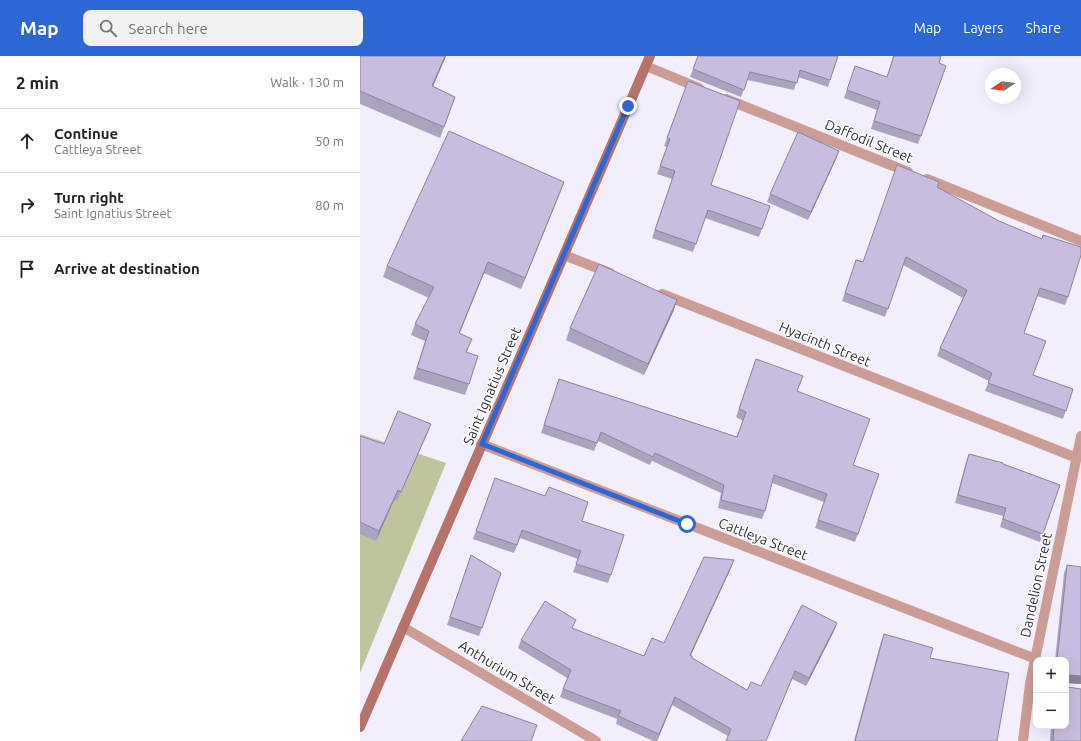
<!DOCTYPE html>
<meta charset="utf-8">
<style>
:root{--surface:#fff;--page:#f2f2f2;--text:#222;--muted:#767676;--line:#e0e0e0;--accent:#2d67d4}
body{margin:0;font-family:Ubuntu,sans-serif;background:var(--page);color:var(--text)}
.controls{position:absolute;right:12px;bottom:12px;display:grid;overflow:hidden;border-radius:8px;box-shadow:0 4px 16px #0002}
.controls button{width:36px;height:36px;display:grid;place-items:center;padding:0;border:0;border-bottom:1px solid var(--line);background:var(--surface);color:var(--text);font:20px sans-serif}
.compass{position:absolute;left:625px;top:12px;width:36px;height:36px;border-radius:50%;background:var(--surface);box-shadow:0 4px 16px #0002;rotate:257deg}
.stop{position:absolute;width:12px;height:12px;margin:-9px;border:3px solid #2d67d4;border-radius:50%;background:#fff}
.stop.end{background:#2d67d4;border-color:#fff;box-shadow:0 1px 4px #0008}
.list{margin:0;padding:0;list-style:none}
h2{display:flex;justify-content:space-between;align-items:center;height:52px;margin:0;padding:0 16px;font-size:17px}
h2 small{font-size:13px;font-weight:400;color:var(--muted)}
.list li{display:grid;grid-template-columns:26px 1fr auto;gap:12px;align-items:center;box-sizing:border-box;height:64px;padding:0 16px;border-top:1px solid var(--line)}
.list b{display:block;font-size:15px;white-space:nowrap}
.list p{margin:0;font-size:13px;white-space:nowrap;color:var(--muted)}
.list em{font-size:13px;font-style:normal;color:var(--muted)}
.icon{flex:none;width:22px;height:22px;fill:none;stroke:currentColor;stroke-width:2;stroke-linecap:round;stroke-linejoin:round}
.map{position:relative;flex:none;width:721px;height:685px;overflow:hidden}
header{display:flex;align-items:center;gap:24px;box-sizing:border-box;height:56px;padding:0 20px;background:var(--accent);color:#fff}
header strong{font-size:19px}
nav{display:flex;gap:22px;margin-inline-start:auto;font-size:14px}
.search{width:280px;height:36px;background:var(--page);display:flex;align-items:center;gap:10px;box-sizing:border-box;padding:0 14px;border-radius:8px;color:var(--muted);font-size:15px}
main{display:flex}
aside{flex:1;background:var(--surface)}
.map>svg:first-child{display:block}
.green{fill:#c0c49c}
.lines{fill:none;stroke-linecap:round;stroke-linejoin:round}
.street{stroke:#cc9d96;stroke-width:10}
.secondary{stroke:#b7736a;stroke-width:10}
.wall{fill:#aca3c0}
.shaded-wall{fill:#8c849c}
.building{fill:#c8bddf;stroke:#8c849c}
.route{stroke:#2d67d4;stroke-width:5}
.labels{text-anchor:middle;dominant-baseline:central;stroke-width:3;stroke-linejoin:round;paint-order:stroke}
.street-label{font-size:14px;fill:#332e3c;stroke:#fff}
</style>
<header>
<strong>Map</strong>
<div class="search"><svg class="icon" aria-label="search" viewBox="0 0 24 24"><circle cx="10" cy="10" r="6"/><path d="M15 15l6 6"/></svg>Search here</div>
<nav><a>Map</a><a>Layers</a><a>Share</a></nav>
</header>
<main>
<aside>
<h2>2 min<small>Walk · 130 m</small></h2>
<ul class="list">
<li><svg class="icon" aria-label="ahead" viewBox="0 0 24 24"><path d="M12 20V5M6 11l6-6 6 6"/></svg><div><b>Continue</b><p>Cattleya Street</p></div><em>50 m</em></li>
<li><svg class="icon" aria-label="right" viewBox="0 0 24 24"><path d="M7 20v-9h11M14 6l5 5-5 5"/></svg><div><b>Turn right</b><p>Saint Ignatius Street</p></div><em>80 m</em></li>
<li><svg class="icon" aria-label="arrive" viewBox="0 0 24 24"><path d="M6 21V4h12l-3 4 3 4H6"/></svg><div><b>Arrive at destination</b></div></li>
</ul>
</aside>
<div class="map">
<svg width="721" height="685" viewBox="0 0 721 685">
<rect width="100%" height="100%" fill="#f2eefc"/>
<path class="green" d="M 0,378 L 86,407 L 0,617 Z"/>
<g class="lines">
<path class="street" d="M 286,10 L 339,32
M 366,43 L 548,116
M 567,123 L 721,185
M 204,199 L 250,217
M 302,238 L 717,402
M 121,388 L 676,603
M 43,571 L 236,685
M 663,685 L 670,628 L 721,380"/>
<path class="secondary" d="M 0,671 L 290,0"/>
</g>
<path class="wall" d="M 0,0 L 86,0 L 73,30 L 95,41 L 80,82 L 0,48 Z
M 338,0 L 478,0 L 468,31 L 438,21 L 434,34 L 387,24 L 381,41 L 330,21 Z
M 533,0 L 581,0 L 579,7 L 586,10 L 558,88 L 511,73 L 517,54 L 484,42 L 495,10 L 527,21 Z
M 328,25 L 351,129 L 410,150 L 399,181 L 345,162 L 333,196 L 292,182 L 312,123 L 297,118 L 307,91 L 304,90 Z
M 479,95 L 476,103 L 448,164 L 407,146 L 410,138 Z
M 204,126 L 161,233 L 124,217 L 100,277 L 108,293 L 107,296 L 109,328 L 105,339 L 53,323 L 65,285 L 51,279 L 55,268 L 69,242 L 23,221 L 27,210 Z
M 577,131 L 708,241 L 705,249 L 677,240 L 664,277 L 673,319 L 713,333 L 703,363 L 625,335 L 629,325 L 577,300 L 580,292 L 603,242 L 543,209 L 525,261 L 482,245 L 496,204 L 503,206 Z
M 317,244 L 313,256 L 284,319 L 206,284 L 210,272 Z
M 396,303 L 437,335 L 493,409 L 519,418 L 495,486 L 455,472 L 464,446 L 412,427 L 405,455 L 402,463 L 358,452 L 361,437 L 292,405 L 290,409 L 238,385 L 234,395 L 181,377 L 199,323 L 377,381 L 383,365 L 376,361 Z
M 71,368 L 67,378 L 37,445 L 34,444 L 16,485 L 0,478 L 0,380 L 24,388 Z
M 609,398 L 643,408 L 700,429 L 680,486 L 640,471 L 643,460 L 595,447 L 606,406 Z
M 135,422 L 222,465 L 251,519 L 248,527 L 213,516 L 218,503 L 160,482 L 154,497 L 113,483 Z
M 111,499 L 141,517 L 119,580 L 87,569 Z
M 374,504 L 371,512 L 331,599 L 332,602 L 387,634 L 401,630 L 474,575 L 446,630 L 432,623 L 368,680 L 312,649 L 297,685 L 293,685 L 256,668 L 257,663 L 200,641 L 207,622 L 158,592 L 161,584 L 213,573 L 284,600 L 304,587 Z
M 707,509 L 721,628 L 706,627 L 706,604 L 695,604 L 704,517 Z
M 524,578 L 570,602 L 637,685 L 494,685 L 520,589 Z
M 691,670 L 706,670 L 721,685 L 690,685 Z"/>
<path class="shaded-wall" d="M 85,0 L 86,0 L 68,42 L 72,30 Z
M 479,95 L 476,103 L 448,164 L 451,156 Z
M 204,126 L 200,137 L 161,233 L 165,222 Z
M 128,206 L 124,217 L 95,287 L 99,277 Z
M 317,244 L 313,256 L 284,319 L 288,308 Z
M 71,368 L 67,378 L 37,445 L 41,436 Z
M 38,434 L 34,444 L 16,485 L 19,475 Z
M 374,504 L 371,512 L 327,607 L 330,599 Z
M 477,567 L 474,575 L 446,630 L 449,622 Z
M 435,615 L 432,623 L 406,685 Z
M 707,619 L 721,620 L 721,628 L 706,627 L 706,620 Z
M 315,641 L 312,649 L 297,685 L 299,678 Z"/>
<path class="building" d="M 0,0 L 85,0 L 72,30 L 95,41 L 84,71 L 0,35 Z
M 338,0 L 478,0 L 470,24 L 440,14 L 437,27 L 390,16 L 384,34 L 333,13 Z
M 534,0 L 581,0 L 579,7 L 586,10 L 561,80 L 514,65 L 520,46 L 487,34 L 495,10 L 527,21 Z
M 328,25 L 380,45 L 351,129 L 410,150 L 402,173 L 348,154 L 336,188 L 295,174 L 315,115 L 300,110 L 310,83 L 307,82 Z
M 89,75 L 204,126 L 165,222 L 128,206 L 99,277 L 112,283 L 106,296 L 118,300 L 109,328 L 57,312 L 69,275 L 55,268 L 74,231 L 27,210 Z
M 438,76 L 479,95 L 451,156 L 410,138 Z
M 537,109 L 579,126 L 577,131 L 639,165 L 682,183 L 683,179 L 721,191 L 721,199 L 708,241 L 680,232 L 664,277 L 686,285 L 673,319 L 713,333 L 706,355 L 628,327 L 632,317 L 580,292 L 607,234 L 546,201 L 528,253 L 485,237 L 496,204 L 503,206 Z
M 239,208 L 317,244 L 288,308 L 210,272 Z
M 396,303 L 443,320 L 437,335 L 510,363 L 493,409 L 519,418 L 498,478 L 458,464 L 467,438 L 414,419 L 405,455 L 361,444 L 364,429 L 295,397 L 293,401 L 241,376 L 237,387 L 184,369 L 199,323 L 377,381 L 386,356 L 379,353 Z
M 38,355 L 71,368 L 41,436 L 38,434 L 19,475 L 0,466 L 0,380 L 24,388 Z
M 609,398 L 643,407 L 643,408 L 700,429 L 683,478 L 643,463 L 646,452 L 598,439 Z
M 135,422 L 185,440 L 189,431 L 228,446 L 222,465 L 264,479 L 251,519 L 216,508 L 221,495 L 162,474 L 157,489 L 116,475 Z
M 111,499 L 141,517 L 122,572 L 90,561 Z
M 344,501 L 374,504 L 330,599 L 332,600 L 332,602 L 387,634 L 391,626 L 401,630 L 442,549 L 477,567 L 449,622 L 435,615 L 406,685 L 366,685 L 371,673 L 315,641 L 299,678 L 258,660 L 261,655 L 203,633 L 211,614 L 161,584 L 185,545 L 216,564 L 212,572 L 284,600 L 292,582 L 304,587 Z
M 707,509 L 721,511 L 721,620 L 707,619 L 706,620 L 706,604 L 697,604 Z
M 524,578 L 573,592 L 570,602 L 649,617 L 637,685 L 495,685 Z
M 706,630 L 708,631 L 721,633 L 721,685 L 693,685 L 694,670 L 706,670 Z
M 122,650 L 177,669 L 171,685 L 101,685 Z"/>
<g class="lines">
<path class="route" d="M 268,50 L 122,388 L 327,468"/>
</g>
<g class="labels">
<g class="street-label">
<text transform="translate(509 85) rotate(22)">Daffodil Street</text>
<text transform="translate(465 288) rotate(22)">Hyacinth Street</text>
<text transform="translate(132 330) rotate(-67)">Saint Ignatius Street</text>
<text transform="translate(403 483) rotate(21)">Cattleya Street</text>
<text transform="translate(676 529) rotate(-78)">Dandelion Street</text>
<text transform="translate(147 616) rotate(31)">Anthurium Street</text>
</g>
</g>
</svg>
<div class="controls">
<button>+</button>
<button>−</button>
</div>
<svg class="compass" viewBox="-18 -18 36 36"><path d="M0-13l5 13h-10z" fill="#e53935"/><path d="M0 13l5-13h-10z" fill="#767676"/></svg>
<div class="stop" style="left:327px;top:468px"></div>
<div class="stop end" style="left:268px;top:50px"></div>
</div>
</main>
